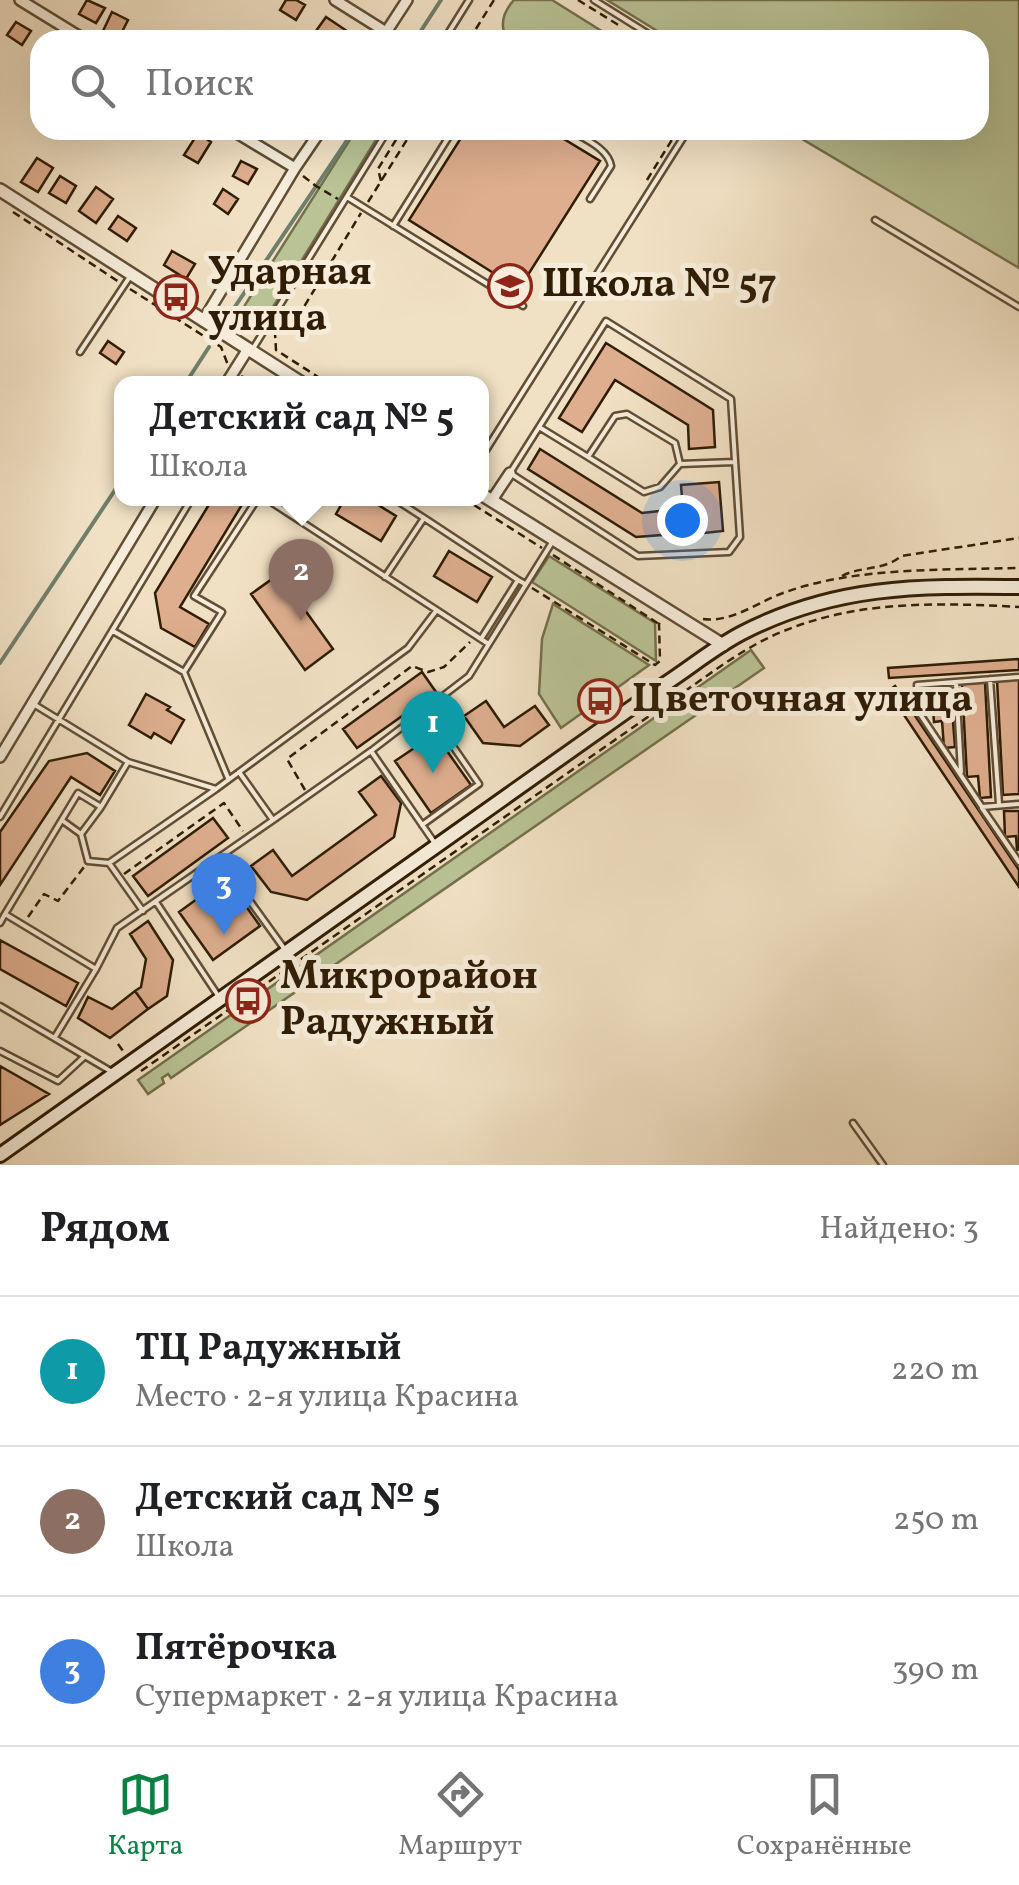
<!DOCTYPE html>
<html lang="ru">
<meta charset="utf-8">
<style>
:root{--surface:#fff;--page:#f2f2f2;--text:#202124;--muted:#757577;--line:#e0e0e0;--accent:#0b8043}
body{margin:0;font-family:Vollkorn,serif;background:var(--page);color:var(--text)}
.you{position:absolute;left:682px;top:520px;width:35px;height:35px;margin:-25px;border:8px solid #fff;border-radius:50%;background:#1a73e8;box-shadow:0 0 0 15px #1a73e833}
.badge{display:grid;place-items:center;width:65px;height:65px;border-radius:50%;background:var(--accent);color:#fff;font-size:32px;font-weight:700}
.pin{position:absolute;translate:-50% -82px;filter:drop-shadow(0 2px 5px #0008)}
.pin::after{content:'';position:absolute;top:52px;width:35px;height:30px;background:inherit;clip-path:polygon(0 0,100% 0,50% 100%)}
.popup{position:absolute;left:114px;top:376px;width:375px;height:130px;box-sizing:border-box;display:grid;place-content:center;border-radius:20px;background:var(--surface);filter:drop-shadow(0 2px 8px #0005);font-size:32px;white-space:nowrap;color:var(--muted)}
.popup b{font-size:38px;color:var(--text)}
.popup::after{content:'';position:absolute;left:50%;top:100%;margin-left:-20px;border:20px solid transparent;border-top-color:var(--surface)}
.list{margin:0;padding:0;list-style:none}
h2{display:flex;justify-content:space-between;align-items:center;height:130px;margin:0;padding:0 40px;font-size:42px}
h2 small{font-size:32px;font-weight:400;color:var(--muted)}
.list li{display:grid;grid-template-columns:65px 1fr auto;gap:30px;align-items:center;box-sizing:border-box;height:150px;padding:0 40px;border-top:2px solid var(--line)}
.list b{display:block;font-size:38px;white-space:nowrap}
.list p{margin:0;font-size:32px;white-space:nowrap;color:var(--muted)}
.list em{font-size:32px;font-style:normal;color:var(--muted)}
.icon{flex:none;width:55px;height:55px;fill:none;stroke:currentColor;stroke-width:2;stroke-linecap:round;stroke-linejoin:round}
.map{position:relative;flex:none;width:1019px;height:1165px;overflow:hidden}
.search{position:absolute;background:var(--surface);box-shadow:0 10px 40px #0002;left:30px;right:30px;top:30px;height:110px;display:flex;align-items:center;gap:25px;box-sizing:border-box;padding:0 35px;border-radius:30px;color:var(--muted);font-size:38px}
.sheet{height:580px;background:var(--surface)}
nav{display:flex;justify-content:space-around;align-items:center;box-sizing:border-box;height:140px;border-top:2px solid var(--line);background:var(--surface);font-size:28px;color:var(--muted)}
nav a{display:grid;justify-items:center;gap:5px}
nav .on{color:var(--accent)}
.map>svg:first-child{display:block}
.green{fill:#b9c395;stroke:#74704d;stroke-width:2.5}
.lines{fill:none;stroke-linecap:round;stroke-linejoin:round}
.stream{stroke:#707e6c;stroke-width:4}
.building{fill:#deae8e;stroke:#2f1d05;stroke-width:2.5}
.service-casing{stroke:#604e35;stroke-width:9}
.minor-casing{stroke:#604e35;stroke-width:14}
.tertiary-casing{stroke:#604e35;stroke-width:16}
.secondary-casing{stroke:#2f1d05;stroke-width:18}
.path{stroke:#2f1d05;stroke-width:2.5;stroke-dasharray:8 5;stroke-linecap:butt}
.service{stroke:#f6ecd9;stroke-width:4}
.minor{stroke:#f6ecd9;stroke-width:9}
.tertiary{stroke:#f6ecd9;stroke-width:11}
.secondary{stroke:#f6ecd9;stroke-width:12}
.labels{text-anchor:middle;dominant-baseline:central;stroke-width:10;stroke-linejoin:round;paint-order:stroke}
.poi-label{font-size:40px;font-weight:bold;fill:#2f1d05;stroke:#f6ecd9;text-anchor:start}
</style>
<div class="map">
<svg width="1019" height="1165" viewBox="0 0 1019 1165">
<rect width="100%" height="100%" fill="#f1e1c4"/>
<filter id="stains"><feTurbulence type="fractalNoise" baseFrequency=".002" numOctaves="4"/><feColorMatrix values="0 0 0 0 .2 0 0 0 0 .09 0 0 0 0 .02 0 0 0 .5 -.17"/></filter>
<radialGradient id="worn" r=".72"><stop offset=".6" stop-color="#630" stop-opacity="0"/><stop offset="1" stop-color="#630" stop-opacity=".3"/></radialGradient>
<path class="green" d="M 514,0 L 552,0 L 616,40 L 507,40 C 499,25 503,12 514,0 Z
M 607,0 L 1019,0 L 1019,268 L 787,130 L 979,130 L 979,40 L 672,40 Z
M 356,130 L 382,130 L 265,320 L 255,314 L 241,319 L 245,305 Z
M 549,556 L 655,623 L 656,661 L 532,582 Z
M 553,604 L 649,665 L 561,728 L 539,694 L 542,639 Z
M 751,650 L 764,668 L 171,1078 L 168,1074 L 162,1078 L 164,1083 L 148,1094 L 138,1080 Z"/>
<g class="lines">
<path class="stream" d="M 415,40 L 441,0
M 228,317 L 354,130
M 185,384 L 209,347
M 0,663 L 121,481"/>
</g>
<path class="building" d="M 87,0 L 105,8 L 96,23 L 79,14 Z
M 286,0 L 296,0 L 305,5 L 296,20 L 280,10 Z
M 112,12 L 128,20 L 118,40 L 102,33 Z
M 326,17 L 347,31 L 341,40 L 329,40 L 316,31 Z
M 16,22 L 31,31 L 22,45 L 7,35 Z
M 466,130 L 549,130 L 600,161 L 519,289 L 409,220 Z
M 198,133 L 211,142 L 198,163 L 184,155 Z
M 37,158 L 53,168 L 38,192 L 21,182 Z
M 241,161 L 257,169 L 248,184 L 233,176 Z
M 60,176 L 76,186 L 66,203 L 49,193 Z
M 96,187 L 113,199 L 96,223 L 79,211 Z
M 223,189 L 238,199 L 228,214 L 214,204 Z
M 118,216 L 136,228 L 127,241 L 109,229 Z
M 172,251 L 195,264 L 186,279 L 164,265 Z
M 108,341 L 124,352 L 116,364 L 100,353 Z
M 606,343 L 713,410 L 715,447 L 689,449 L 688,425 L 615,380 L 582,432 L 559,418 Z
M 540,449 L 642,513 L 660,511 L 662,535 L 636,537 L 528,469 Z
M 719,482 L 723,531 L 685,535 L 681,485 Z
M 213,498 L 246,498 L 180,607 L 209,624 L 195,647 L 161,628 L 155,593 Z
M 345,498 L 367,498 L 396,516 L 381,541 L 336,514 Z
M 449,551 L 492,577 L 477,602 L 434,576 Z
M 279,574 L 333,649 L 305,670 L 251,594 Z
M 1019,659 L 1019,670 L 889,678 L 888,668 Z
M 422,672 L 436,692 L 357,748 L 343,729 Z
M 1019,679 L 1019,794 L 1003,795 L 997,680 Z
M 985,682 L 991,797 L 980,798 L 978,776 L 967,777 L 962,684 Z
M 950,684 L 955,747 L 944,748 L 942,721 L 934,722 L 931,686 Z
M 895,686 L 1019,870 L 1019,887 L 888,691 Z
M 146,694 L 170,707 L 167,710 L 184,720 L 171,743 L 154,733 L 151,738 L 129,725 Z
M 486,701 L 504,727 L 535,706 L 549,725 L 520,746 L 483,743 L 464,716 Z
M 435,734 L 471,785 L 431,813 L 395,761 Z
M 87,753 L 115,771 L 100,795 L 71,777 L 0,885 L 0,832 L 49,761 Z
M 381,776 L 401,803 L 394,837 L 307,900 L 271,892 L 251,866 L 273,850 L 292,876 L 376,815 L 359,792 Z
M 1004,811 L 1019,811 L 1019,849 L 1017,850 L 1016,836 L 1005,837 Z
M 213,818 L 228,838 L 148,896 L 133,876 Z
M 226,878 L 260,926 L 213,960 L 179,912 Z
M 148,921 L 173,960 L 167,996 L 148,1009 L 135,991 L 141,987 L 146,959 L 130,934 Z
M 0,940 L 78,983 L 66,1006 L 0,969 Z
M 135,991 L 148,1009 L 110,1038 L 78,1018 L 88,997 L 112,1009 Z
M 0,1066 L 49,1094 L 0,1125 Z"/>
<g class="lines">
<g class="service-casing">
<path id="service" d="M 594,0 L 658,40
M 386,32 L 398,40
M 444,40 L 469,0
M 570,130 C 584,139 608,148 611,166 L 590,199
M 347,197 L 523,306
M 875,220 L 1019,307
M 393,226 L 453,130
M 606,321 L 731,399 L 740,537 L 729,552 L 638,556 L 510,473 Z
M 254,347 L 388,130
M 80,352 L 131,275
M 539,427 L 588,457 L 615,416 L 627,414 L 675,443 L 680,464 L 734,462
M 588,457 L 644,492 L 660,487 L 680,464
M 481,458 L 688,130
M 265,498 L 487,643
M 393,498 L 424,518
M 385,577 L 424,518 L 518,580
M 113,631 L 184,672 L 222,612 L 194,596 L 258,498
M 481,639 L 518,580 L 525,584
M 184,672 L 228,778
M 1019,677 L 917,685 L 918,711 L 982,807 L 1019,804
M 990,679 L 999,804
M 956,682 L 961,772
M 35,705 L 128,762 L 101,807 L 78,793 L 5,914 L 96,969 L 55,1037
M 371,751 L 434,842
M 128,762 L 216,789
M 982,808 L 1019,862
M 0,817 L 192,498
M 273,820 L 371,751 L 469,676 L 551,544
M 63,821 L 81,834 L 101,807
M 422,825 L 479,784 L 428,710
M 81,834 L 88,861 L 109,863
M 219,858 L 283,947
M 156,902 L 217,994
M 143,911 L 109,863 L 216,789 L 408,648 L 436,611
M 0,923 L 5,914
M 96,969 L 117,928 L 273,820 L 239,772
M 0,1006 L 112,1072
M 0,1051 L 58,1081 L 84,1057
M 853,1123 L 883,1165"/>
</g>
<g class="minor-casing">
<path id="minor" d="M 20,0 L 85,40
M 335,0 L 386,32
M 381,40 L 407,0
M 232,130 L 295,168
M 203,321 L 295,168 L 321,130
M 226,384 L 248,349
M 492,500 L 510,473
M 0,757 L 156,498"/>
</g>
<g class="tertiary-casing">
<path id="tertiary" d="M 0,190 L 303,384
M 481,494 L 723,645"/>
</g>
<g class="secondary-casing">
<path id="secondary" d="M 0,1155 L 665,684 C 691,667 715,647 742,633 C 835,585 918,586 1019,587"/>
</g>
<path class="path" d="M 578,0 L 620,26
M 457,40 L 461,34 L 473,31
M 469,40 L 494,0
M 303,176 L 316,186 L 338,199
M 647,180 L 678,130
M 381,181 L 378,169 L 402,130
M 368,202 L 413,130
M 13,212 L 119,282
M 130,289 L 221,347 L 228,365
M 233,326 L 254,318 L 262,324
M 273,331 L 275,333 L 276,350 L 329,384
M 276,332 L 302,310 L 361,213
M 241,376 C 251,382 264,378 276,384
M 481,480 L 490,485
M 463,498 L 542,548
M 553,555 L 659,624
M 842,576 C 860,566 884,571 901,556 L 1019,538
M 532,588 L 655,665 L 660,661 L 659,624 L 660,621
M 703,619 C 731,623 758,602 783,593 C 853,567 944,570 1019,568
M 305,790 L 287,759 L 412,666 L 428,672 L 444,667 L 470,642
M 124,874 L 224,803 L 243,831
M 28,917 L 44,894 L 58,901 L 84,867
M 118,1044 L 123,1051
M 141,1071 L 675,698 C 703,679 730,658 760,642 C 841,600 930,602 1019,607"/>
<use href="#service" class="service"/>
<use href="#minor" class="minor"/>
<use href="#tertiary" class="tertiary"/>
<use href="#secondary" class="secondary"/>
</g>
<defs>
<g id="school-ring" transform="scale(2.25)"><circle r="9.5" fill="#f6ecd9" stroke="#8f2418" stroke-width="1.5"/><path d="M0-5L7-2L0 1L-7-2ZM-4 1L0 2.5L4 1V4Q0 6-4 4Z" fill="#8f2418"/></g>
<g id="bus-ring" transform="scale(2.25)"><circle r="9.5" fill="#f6ecd9" stroke="#8f2418" stroke-width="1.5"/><path d="M-5-6H5V4H4V6H2V4H-2V6H-4V4H-5ZM-3.5-4V0h7V-4ZM-3.5 1.2v1.5H-2V1.2ZM2 1.2v1.5H3.5V1.2Z" fill="#8f2418"/></g>
</defs>
<g fill-rule="evenodd">
<use href="#school-ring" x="510" y="286"/>
<use href="#bus-ring" x="176" y="297"/>
<use href="#bus-ring" x="600" y="701"/>
<use href="#bus-ring" x="248" y="1001"/>
</g>
<g class="labels">
<g class="poi-label">
<text x="208" y="274">Ударная<tspan x="208" dy="46">улица</tspan></text>
<text x="542" y="286">Школа № 57</text>
<text x="632" y="701">Цветочная улица</text>
<text x="280" y="978">Микрорайон<tspan x="280" dy="46">Радужный</tspan></text>
</g>
</g>
<rect width="100%" height="100%" filter="url(#stains)"/>
<rect width="100%" height="100%" fill="url(#worn)"/>
</svg>
<div class="you"></div>
<div class="pin badge" style="left:433px;top:773px;background:#0f9aa8">1</div>
<div class="pin badge" style="left:301px;top:621px;background:#8d6e63">2</div>
<div class="popup"><b>Детский сад № 5</b>Школа</div>
<div class="pin badge" style="left:224px;top:935px;background:#3f7fe0">3</div>
<div class="search"><svg class="icon" aria-label="search" viewBox="0 0 24 24"><circle cx="10" cy="10" r="6"/><path d="M15 15l6 6"/></svg>Поиск</div>
</div>
<section class="sheet">
<h2>Рядом<small>Найдено: 3</small></h2>
<ul class="list">
<li><span class="badge" style="background:#0f9aa8">1</span><div><b>ТЦ Радужный</b><p>Место · 2-я улица Красина</p></div><em>220 m</em></li>
<li><span class="badge" style="background:#8d6e63">2</span><div><b>Детский сад № 5</b><p>Школа</p></div><em>250 m</em></li>
<li><span class="badge" style="background:#3f7fe0">3</span><div><b>Пятёрочка</b><p>Супермаркет · 2-я улица Красина</p></div><em>390 m</em></li>
</ul>
</section>
<nav>
<a class="on"><svg class="icon" aria-label="map" viewBox="0 0 24 24"><path d="M3 6l6-2 6 2 6-2v14l-6 2-6-2-6 2zM9 4v14M15 6v14"/></svg>Карта</a>
<a><svg class="icon" aria-label="directions" viewBox="0 0 24 24"><path d="M12 3l9 9-9 9-9-9zM9 14v-3h6M13 9l2 2-2 2"/></svg>Маршрут</a>
<a><svg class="icon" aria-label="saved" viewBox="0 0 24 24"><path d="M7 4h10v16l-5-4-5 4z"/></svg>Сохранённые</a>
</nav>
